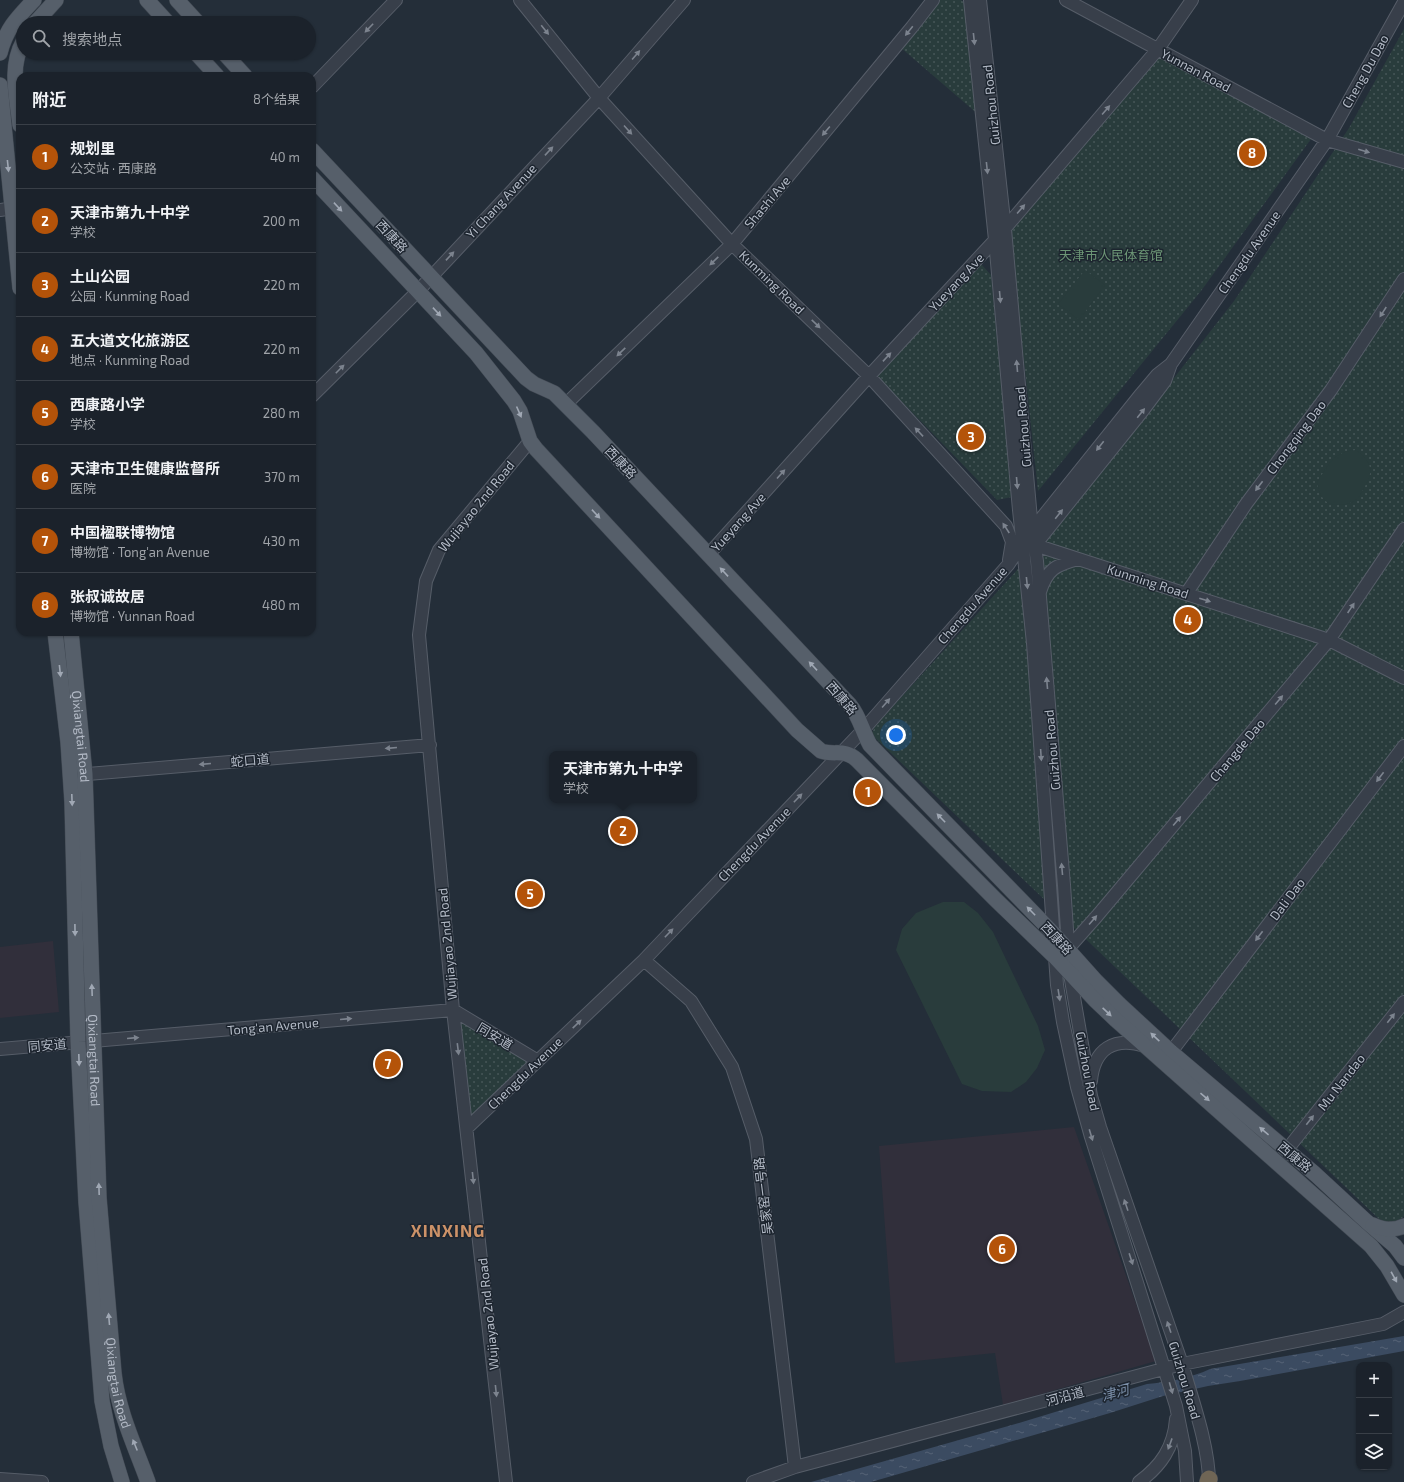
<!DOCTYPE html>
<html lang="zh">
<meta charset="utf-8">
<style>
:root{--surface:#1b222b;--page:#242a33;--text:#f1f3f6;--muted:#a0a4a9;--line:#393f47;--accent:#b45309}
body{margin:0;font-family:"Exo 2","Noto Sans SC",sans-serif;background:var(--page);color:var(--text)}
.controls{position:absolute;right:12px;bottom:12px;display:grid;overflow:hidden;border-radius:8px;box-shadow:0 1px 3px #0004}
.controls button{width:36px;height:36px;display:grid;place-items:center;padding:0;border:0;border-bottom:1px solid var(--line);background:var(--surface);color:var(--text);font:20px sans-serif}
.you{position:absolute;left:896px;top:735px;width:14px;height:14px;margin:-10px;border:3px solid #fff;border-radius:50%;background:#1a73e8;box-shadow:0 0 0 6px #1a73e833}
.badge{display:grid;place-items:center;width:26px;height:26px;border-radius:50%;background:var(--accent);color:#fff;font-size:13px;font-weight:700}
.pin{position:absolute;translate:-50% -50%;border:2px solid #fff;box-shadow:0 1px 4px #0006}
.popup{position:absolute;left:549px;top:751px;width:148px;height:52px;box-sizing:border-box;display:grid;place-content:center;border-radius:8px;background:var(--surface);filter:drop-shadow(0 1px 3px #0005);font-size:13px;white-space:nowrap;color:var(--muted)}
.popup b{font-size:15px;color:var(--text)}
.popup::after{content:'';position:absolute;left:50%;top:100%;margin-left:-8px;border:8px solid transparent;border-top-color:var(--surface)}
.list{margin:0;padding:0;list-style:none}
h2{display:flex;justify-content:space-between;align-items:center;height:52px;margin:0;padding:0 16px;font-size:17px}
h2 small{font-size:13px;font-weight:400;color:var(--muted)}
.list li{display:grid;grid-template-columns:26px 1fr auto;gap:12px;align-items:center;box-sizing:border-box;height:64px;padding:0 16px;border-top:1px solid var(--line)}
.list b{display:block;font-size:15px;white-space:nowrap}
.list p{margin:0;font-size:13px;white-space:nowrap;color:var(--muted)}
.list em{font-size:13px;font-style:normal;color:var(--muted)}
.icon{flex:none;width:22px;height:22px;fill:none;stroke:currentColor;stroke-width:2;stroke-linecap:round;stroke-linejoin:round}
.map{position:relative;flex:none;width:1404px;height:1482px;overflow:hidden}
.search{position:absolute;background:var(--surface);box-shadow:0 1px 3px #0004;left:16px;top:16px;width:300px;height:44px;display:flex;align-items:center;gap:10px;box-sizing:border-box;padding:0 14px;border-radius:22px;color:var(--muted);font-size:15px}
.panel{position:absolute;background:var(--surface);box-shadow:0 1px 3px #0004;left:16px;top:72px;width:300px;height:564px;border-radius:12px}
.map>svg:first-child{display:block}
.medical{fill:#312f3b}
.park{fill:url(#park-dots)}
.pitch{fill:#293c3c}
.water{fill:url(#water-ripples)}
.lines{fill:none;stroke-linecap:round;stroke-linejoin:round}
.minor-casing{stroke:#565d68;stroke-width:14}
.major-casing{stroke:#414953;stroke-width:16}
.highway-casing{stroke:#434a55;stroke-width:18}
.minor{stroke:#383f4a;stroke-width:12}
.major{stroke:#565f6a;stroke-width:15}
.highway{stroke:#6f6555;stroke-width:17}
.oneway{fill:#7c838e}
.oneway2{fill:#a0a8b4}
.labels{text-anchor:middle;dominant-baseline:central;stroke-width:3;stroke-linejoin:round;paint-order:stroke}
.street-label{font-size:13px;fill:#b3bac6;stroke:#1d252f}
.park-label{font-size:13px;fill:#6c9575;stroke:#1d252f}
.water-label{font-size:14px;font-style:italic;fill:#7d91ab;stroke:#1d252f}
.district-label{font-size:17px;font-weight:bold;letter-spacing:1px;fill:#cc9268;stroke:#1d252f}
</style>
<div class="map">
<svg width="1404" height="1482" viewBox="0 0 1404 1482">
<defs>
<pattern id="park-dots" width="8" height="8" patternUnits="userSpaceOnUse"><rect width="8" height="8" fill="#293c3c"/><path d="M2 2h.1M6 6h.1" fill="none" stroke="#465657" stroke-width="1.8" stroke-linecap="round"/></pattern>
<pattern id="water-ripples" width="26" height="14" patternUnits="userSpaceOnUse"><rect width="26" height="14" fill="#3b4b61"/><path d="M2 4q2-2 4 0t4 0M15 11q2-2 4 0t4 0" fill="none" stroke="#556376"/></pattern>
</defs>
<rect width="100%" height="100%" fill="#242e39"/>
<path class="medical" d="M 53,941 L 59,1012 L 0,1018 L 0,947 Z
M 1074,1127 L 1156,1361 L 1003,1405 L 995,1353 L 895,1363 L 879,1146 Z"/>
<path class="park" d="M 936,0 L 961,0 L 966,4 L 980,116 L 900,47 Z
M 1404,29 L 1404,1216 L 1399,1221 L 1386,1223 L 1379,1219 L 873,736 L 872,733 L 875,726 L 1068,514 L 1234,301 L 1349,128 Z
M 1160,56 L 1311,139 L 1201,291 L 1038,491 L 1010,231 Z
M 981,264 L 991,275 L 1012,497 L 997,500 L 877,376 Z
M 450,1007 L 535,1058 L 463,1125 Z"/>
<path class="pitch" d="M 1085,270 L 1105,285 L 1079,320 L 1058,304 Z
M 1356,450 C 1370,460 1375,470 1365,486 C 1363,490 1360,496 1357,499 C 1354,502 1350,503 1346,504 C 1328,508 1319,499 1317,482 C 1329,465 1332,452 1356,450 Z
M 943,902 L 964,902 L 978,913 L 993,932 L 1038,1026 L 1045,1050 L 1037,1068 L 1026,1082 L 1011,1092 L 982,1091 L 962,1084 L 896,950 L 902,929 L 916,913 Z"/>
<path class="water" d="M 1404,1336 L 1404,1351 L 1240,1381 L 1208,1386 L 1163,1396 L 1110,1413 L 871,1482 L 811,1482 L 1019,1423 L 1147,1384 C 1168,1382 1191,1378 1210,1369 Z"/>
<g class="lines">
<g class="minor-casing">
<path id="minor" d="M 520,0 L 599,98 L 732,244 L 869,376 L 1006,526 L 1012,542 L 1009,560
M 970,0 L 995,240 L 1019,510 L 1033,643 L 1057,985 L 1063,1022 L 1077,1087 L 1091,1137 L 1176,1406 L 1185,1451 L 1187,1482
M 980,0 L 1005,229 L 1032,530 L 1037,561 L 1064,885 L 1070,974 L 1091,1096 L 1100,1127 L 1182,1364 C 1192,1399 1209,1446 1209,1482
M 1066,0 L 1327,140 L 1404,162
M 312,87 L 396,0
M 0,210 L 20,207
M 312,396 L 418,291 L 599,98 L 684,0
M 566,404 L 732,244 L 912,27 L 933,0
M 1029,544 L 1035,545 L 1329,640 L 1404,678
M 1035,545 L 1144,409 L 1165,381 L 1171,364
M 708,555 L 869,376 L 995,240 L 1158,49 L 1192,0
M 1040,592 C 1047,569 1056,565 1078,559
M 1186,594 L 1246,504 L 1331,390 L 1404,279
M 76,775 L 430,745
M 1065,952 L 1097,916 L 1329,640 L 1404,529
M 644,960 L 691,1001 L 732,1067 L 756,1139 L 795,1467
M 0,1049 L 453,1010 L 538,1061
M 1171,1052 L 1404,746
M 1091,1081 C 1094,1049 1114,1036 1145,1046
M 467,1128 L 644,960 L 864,729 L 1008,565 L 1032,530 L 1141,394 L 1157,375 L 1171,364 L 1327,140 L 1404,2
M 1282,1156 L 1404,1002
M 0,1479 L 42,1482
M 506,1482 L 453,1010 L 419,635 L 426,581 L 439,550 L 530,441
M 753,1482 L 795,1467 L 1182,1364 L 1383,1324 L 1404,1312
M 1139,1482 C 1161,1466 1174,1447 1176,1419"/>
</g>
<g class="major-casing">
<g id="major">
<path d="M 147,0 L 168,23"/>
<path d="M 177,0 L 198,23"/>
<path d="M 35,23 L 56,0"/>
<path d="M 0,53 C 6,29 17,18 34,0"/>
<path d="M 196,53 L 217,76"/>
<path d="M 224,53 L 245,76"/>
<path d="M 0,85 L 20,288"/>
<path d="M 20,125 C 17,98 9,67 23,42"/>
<path d="M 312,150 L 526,378 L 534,384 L 554,393 L 593,432 L 850,705 C 860,717 862,731 870,745 L 1053,933 L 1096,981 L 1119,1004 L 1171,1052 L 1314,1173 L 1367,1222 L 1395,1246 L 1404,1258"/>
<path d="M 312,178 L 476,353 L 514,401 L 520,411 L 530,441 L 536,449 L 797,730 L 821,751 C 835,756 844,748 857,760 L 995,899 L 1054,956 L 1095,1000 L 1116,1020 L 1371,1246 L 1387,1266 L 1404,1295"/>
<path d="M 55,632 L 68,742 L 72,802 L 78,1042 L 86,1202 L 102,1401 L 111,1446 L 122,1482"/>
<path id="s1" d="M 71,632 L 85,774 L 99,1198 L 114,1373 C 118,1411 135,1446 148,1482"/>
<path d="M 1373,1225 C 1384,1230 1393,1231 1404,1226"/>
</g>
</g>
<g class="highway-casing">
<path id="highway" d="M 1208,1482 L 1209,1479"/>
</g>
<use href="#minor" class="minor"/>
<use href="#major" class="major"/>
<use href="#highway" class="highway"/>
</g>
<defs><path id="oneway-solid" d="M-6-.8H1V-3.2L6.5 0L1 3.2V.8H-6Z"/></defs>
<g class="oneway">
<use href="#oneway-solid" transform="translate(369 28) rotate(134)"/>
<use href="#oneway-solid" transform="translate(545 30) rotate(51)"/>
<use href="#oneway-solid" transform="translate(909 31) rotate(129)"/>
<use href="#oneway-solid" transform="translate(974 39) rotate(84)"/>
<use href="#oneway-solid" transform="translate(636 55) rotate(-49)"/>
<use href="#oneway-solid" transform="translate(1106 110) rotate(-49)"/>
<use href="#oneway-solid" transform="translate(628 130) rotate(48)"/>
<use href="#oneway-solid" transform="translate(826 131) rotate(130)"/>
<use href="#oneway-solid" transform="translate(549 151) rotate(-47)"/>
<use href="#oneway-solid" transform="translate(1364 151) rotate(16)"/>
<use href="#oneway-solid" transform="translate(987 168) rotate(84)"/>
<use href="#oneway-solid" transform="translate(1021 209) rotate(-49)"/>
<use href="#oneway-solid" transform="translate(450 256) rotate(-47)"/>
<use href="#oneway-solid" transform="translate(714 261) rotate(136)"/>
<use href="#oneway-solid" transform="translate(1000 297) rotate(85)"/>
<use href="#oneway-solid" transform="translate(1383 312) rotate(123)"/>
<use href="#oneway-solid" transform="translate(816 324) rotate(44)"/>
<use href="#oneway-solid" transform="translate(621 352) rotate(136)"/>
<use href="#oneway-solid" transform="translate(887 357) rotate(-47)"/>
<use href="#oneway-solid" transform="translate(1017 366) rotate(-95)"/>
<use href="#oneway-solid" transform="translate(340 369) rotate(-45)"/>
<use href="#oneway-solid" transform="translate(1141 413) rotate(-51)"/>
<use href="#oneway-solid" transform="translate(919 432) rotate(-133)"/>
<use href="#oneway-solid" transform="translate(1100 446) rotate(128)"/>
<use href="#oneway-solid" transform="translate(781 474) rotate(-48)"/>
<use href="#oneway-solid" transform="translate(1017 483) rotate(85)"/>
<use href="#oneway-solid" transform="translate(1259 486) rotate(127)"/>
<use href="#oneway-solid" transform="translate(1059 514) rotate(-51)"/>
<use href="#oneway-solid" transform="translate(1006 528) rotate(-123)"/>
<use href="#oneway-solid" transform="translate(1027 583) rotate(84)"/>
<use href="#oneway-solid" transform="translate(1205 600) rotate(18)"/>
<use href="#oneway-solid" transform="translate(1351 608) rotate(-56)"/>
<use href="#oneway-solid" transform="translate(1047 683) rotate(-95)"/>
<use href="#oneway-solid" transform="translate(1279 700) rotate(-50)"/>
<use href="#oneway-solid" transform="translate(886 703) rotate(-49)"/>
<use href="#oneway-solid" transform="translate(391 748) rotate(175)"/>
<use href="#oneway-solid" transform="translate(1041 755) rotate(86)"/>
<use href="#oneway-solid" transform="translate(205 764) rotate(175)"/>
<use href="#oneway-solid" transform="translate(1380 777) rotate(127)"/>
<use href="#oneway-solid" transform="translate(798 798) rotate(-46)"/>
<use href="#oneway-solid" transform="translate(1177 821) rotate(-50)"/>
<use href="#oneway-solid" transform="translate(1062 869) rotate(-95)"/>
<use href="#oneway-solid" transform="translate(1093 920) rotate(-49)"/>
<use href="#oneway-solid" transform="translate(669 933) rotate(-46)"/>
<use href="#oneway-solid" transform="translate(1259 936) rotate(127)"/>
<use href="#oneway-solid" transform="translate(1059 995) rotate(81)"/>
<use href="#oneway-solid" transform="translate(1391 1018) rotate(-52)"/>
<use href="#oneway-solid" transform="translate(346 1019) rotate(-5)"/>
<use href="#oneway-solid" transform="translate(577 1024) rotate(-44)"/>
<use href="#oneway-solid" transform="translate(133 1038) rotate(-5)"/>
<use href="#oneway-solid" transform="translate(458 1049) rotate(83)"/>
<use href="#oneway-solid" transform="translate(1310 1120) rotate(-52)"/>
<use href="#oneway-solid" transform="translate(1091 1135) rotate(73)"/>
<use href="#oneway-solid" transform="translate(473 1178) rotate(84)"/>
<use href="#oneway-solid" transform="translate(1126 1205) rotate(-109)"/>
<use href="#oneway-solid" transform="translate(1131 1259) rotate(72)"/>
<use href="#oneway-solid" transform="translate(1169 1327) rotate(-109)"/>
<use href="#oneway-solid" transform="translate(1171 1388) rotate(74)"/>
<use href="#oneway-solid" transform="translate(496 1391) rotate(84)"/>
<use href="#oneway-solid" transform="translate(1170 1444) rotate(110)"/>
</g>
<g class="oneway2">
<use href="#oneway-solid" transform="translate(8 166) rotate(84)"/>
<use href="#oneway-solid" transform="translate(338 207) rotate(47)"/>
<use href="#oneway-solid" transform="translate(437 312) rotate(47)"/>
<use href="#oneway-solid" transform="translate(519 412) rotate(66)"/>
<use href="#oneway-solid" transform="translate(596 514) rotate(47)"/>
<use href="#oneway-solid" transform="translate(724 572) rotate(-133)"/>
<use href="#oneway-solid" transform="translate(813 666) rotate(-133)"/>
<use href="#oneway-solid" transform="translate(60 671) rotate(84)"/>
<use href="#oneway-solid" transform="translate(72 800) rotate(88)"/>
<use href="#oneway-solid" transform="translate(941 818) rotate(-134)"/>
<use href="#oneway-solid" transform="translate(1031 911) rotate(-134)"/>
<use href="#oneway-solid" transform="translate(75 930) rotate(89)"/>
<use href="#oneway-solid" transform="translate(92 990) rotate(-92)"/>
<use href="#oneway-solid" transform="translate(1107 1012) rotate(43)"/>
<use href="#oneway-solid" transform="translate(1155 1037) rotate(-137)"/>
<use href="#oneway-solid" transform="translate(79 1060) rotate(88)"/>
<use href="#oneway-solid" transform="translate(1205 1097) rotate(41)"/>
<use href="#oneway-solid" transform="translate(1264 1131) rotate(-140)"/>
<use href="#oneway-solid" transform="translate(99 1189) rotate(-92)"/>
<use href="#oneway-solid" transform="translate(1394 1277) rotate(61)"/>
<use href="#oneway-solid" transform="translate(109 1319) rotate(-95)"/>
<use href="#oneway-solid" transform="translate(135 1445) rotate(-112)"/>
</g>
<g class="labels">
<g class="street-label">
<text transform="translate(1196 70) rotate(28)">Yunnan Road</text>
<text transform="translate(1365 71) rotate(-61)">Cheng Du Dao</text>
<text transform="translate(991 105) rotate(-96)">Guizhou Road</text>
<text transform="translate(501 201) rotate(-47)">Yi Chang Avenue</text>
<text transform="translate(767 202) rotate(-50)">Shashi Ave</text>
<text transform="translate(392 236) rotate(47)">西康路</text>
<text transform="translate(1249 252) rotate(-55)">Chengdu Avenue</text>
<text transform="translate(772 282) rotate(44)">Kunming Road</text>
<text transform="translate(956 282) rotate(-47)">Yueyang Ave</text>
<text transform="translate(1023 427) rotate(-95)">Guizhou Road</text>
<text transform="translate(1296 437) rotate(-53)">Chongqing Dao</text>
<text transform="translate(621 462) rotate(47)">西康路</text>
<text transform="translate(476 506) rotate(-51)">Wujiayao 2nd Road</text>
<text transform="translate(738 522) rotate(-48)">Yueyang Ave</text>
<text transform="translate(1148 581) rotate(18)">Kunming Road</text>
<text transform="translate(972 605) rotate(-49)">Chengdu Avenue</text>
<text transform="translate(842 698) rotate(49)">西康路</text>
<text stroke="none"><textPath href="#s1" startOffset="105">Qixiangtai Road</textPath></text>
<text transform="translate(1052 750) rotate(-95)">Guizhou Road</text>
<text transform="translate(1237 750) rotate(-50)">Changde Dao</text>
<text transform="translate(250 760) rotate(-5)">蛇口道</text>
<text transform="translate(754 844) rotate(-46)">Chengdu Avenue</text>
<text transform="translate(1287 899) rotate(-53)">Dali Dao</text>
<text transform="translate(1057 938) rotate(47)">西康路</text>
<text transform="translate(447 944) rotate(-95)">Wujiayao 2nd Road</text>
<text transform="translate(273 1026) rotate(-5)">Tong'an Avenue</text>
<text transform="translate(495 1036) rotate(31)">同安道</text>
<text transform="translate(47 1045) rotate(-5)">同安道</text>
<text stroke="none"><textPath href="#s1" startOffset="429">Qixiangtai Road</textPath></text>
<text transform="translate(1088 1071) rotate(79)">Guizhou Road</text>
<text transform="translate(525 1073) rotate(-44)">Chengdu Avenue</text>
<text transform="translate(1341 1082) rotate(-52)">Mu Nandao</text>
<text transform="translate(1295 1157) rotate(40)">西康路</text>
<text transform="translate(763 1196) rotate(-97)">吴家窑一号路</text>
<text transform="translate(488 1314) rotate(-96)">Wujiayao 2nd Road</text>
<text transform="translate(1185 1380) rotate(73)">Guizhou Road</text>
<text stroke="none"><textPath href="#s1" startOffset="753">Qixiangtai Road</textPath></text>
<text transform="translate(1065 1396) rotate(-15)">河沿道</text>
</g>
<g class="park-label">
<text x="1111" y="255">天津市人民体育馆</text>
</g>
<g class="water-label">
<text transform="translate(1115 1392) rotate(-15)">津河</text>
</g>
<g class="district-label">
<text x="448" y="1230">XINXING</text>
</g>
</g>
</svg>
<div class="controls">
<button>+</button>
<button>−</button>
<button><svg class="icon" aria-label="layers" viewBox="0 0 24 24"><path d="M12 4l9 5-9 5-9-5zM3 14l9 5 9-5"/></svg></button>
</div>
<div class="you"></div>
<div class="pin badge" style="left:868px;top:792px">1</div>
<div class="pin badge" style="left:623px;top:831px">2</div>
<div class="popup"><b>天津市第九十中学</b>学校</div>
<div class="pin badge" style="left:971px;top:437px">3</div>
<div class="pin badge" style="left:1188px;top:620px">4</div>
<div class="pin badge" style="left:530px;top:894px">5</div>
<div class="pin badge" style="left:1002px;top:1249px">6</div>
<div class="pin badge" style="left:388px;top:1064px">7</div>
<div class="pin badge" style="left:1252px;top:153px">8</div>
<div class="search"><svg class="icon" aria-label="search" viewBox="0 0 24 24"><circle cx="10" cy="10" r="6"/><path d="M15 15l6 6"/></svg>搜索地点</div>
<section class="panel">
<h2>附近<small>8个结果</small></h2>
<ul class="list">
<li><span class="badge">1</span><div><b>规划里</b><p>公交站 · 西康路</p></div><em>40 m</em></li>
<li><span class="badge">2</span><div><b>天津市第九十中学</b><p>学校</p></div><em>200 m</em></li>
<li><span class="badge">3</span><div><b>土山公园</b><p>公园 · Kunming Road</p></div><em>220 m</em></li>
<li><span class="badge">4</span><div><b>五大道文化旅游区</b><p>地点 · Kunming Road</p></div><em>220 m</em></li>
<li><span class="badge">5</span><div><b>西康路小学</b><p>学校</p></div><em>280 m</em></li>
<li><span class="badge">6</span><div><b>天津市卫生健康监督所</b><p>医院</p></div><em>370 m</em></li>
<li><span class="badge">7</span><div><b>中国楹联博物馆</b><p>博物馆 · Tong'an Avenue</p></div><em>430 m</em></li>
<li><span class="badge">8</span><div><b>张叔诚故居</b><p>博物馆 · Yunnan Road</p></div><em>480 m</em></li>
</ul>
</section>
</div>
